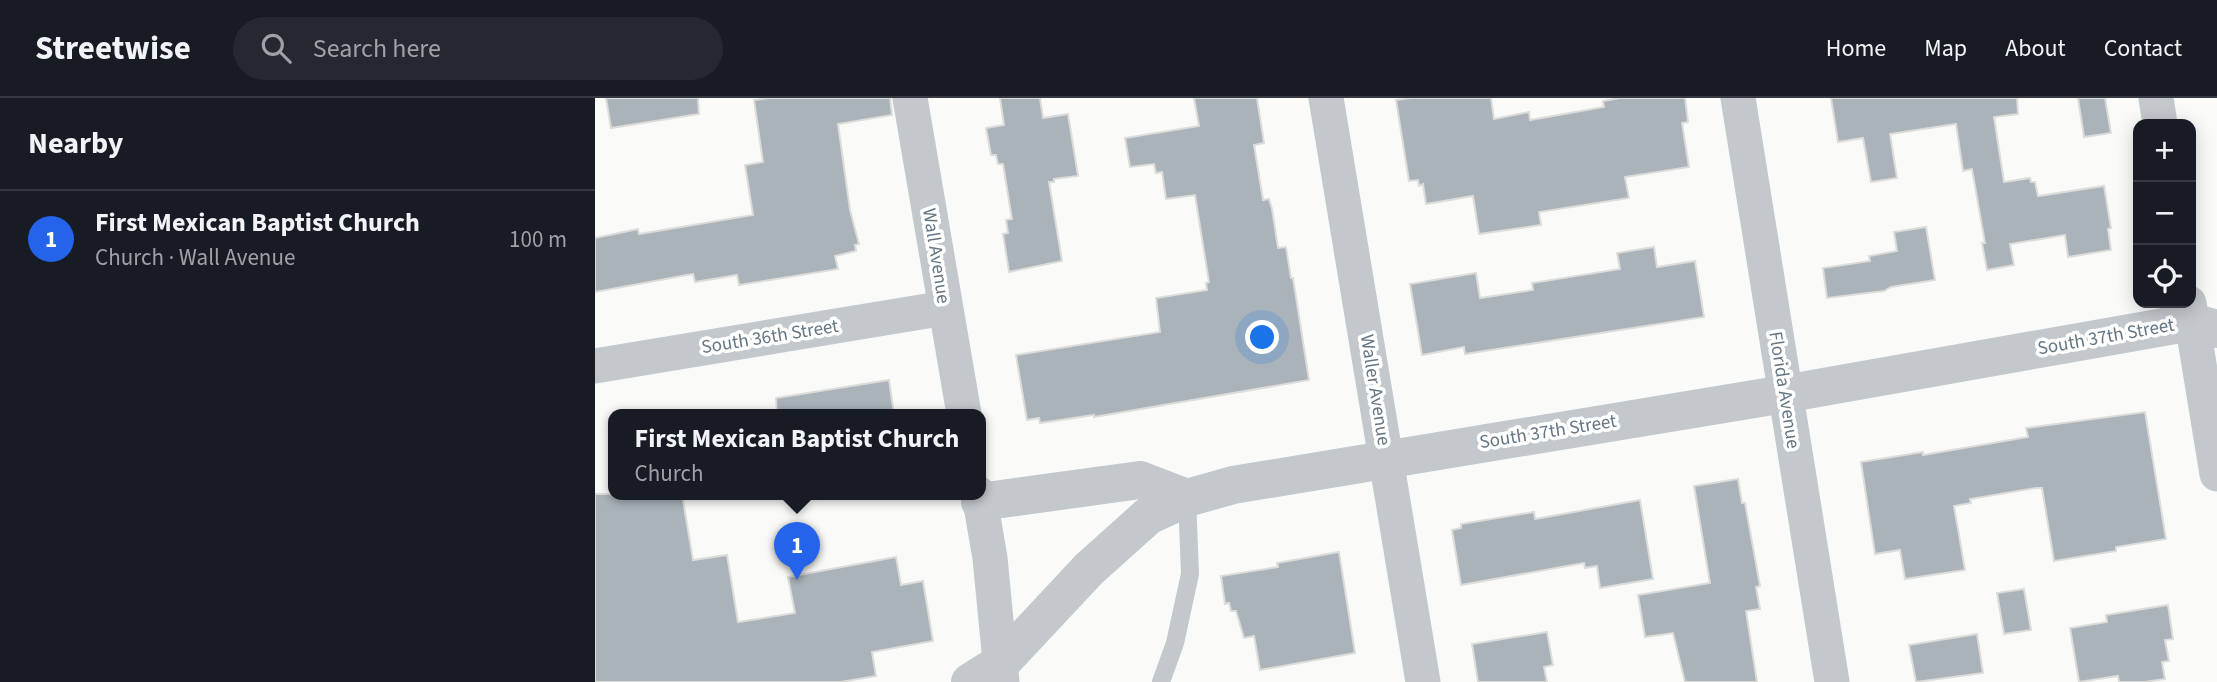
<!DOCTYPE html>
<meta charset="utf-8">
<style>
:root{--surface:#171b24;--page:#242831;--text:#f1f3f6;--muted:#9ea1a6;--line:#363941;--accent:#2563eb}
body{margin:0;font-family:"Source Sans 3",sans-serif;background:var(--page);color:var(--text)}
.controls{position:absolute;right:21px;top:21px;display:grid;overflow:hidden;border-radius:14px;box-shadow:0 4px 18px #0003}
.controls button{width:63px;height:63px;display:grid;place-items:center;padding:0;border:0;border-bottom:2px solid var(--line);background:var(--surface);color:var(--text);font:35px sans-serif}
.you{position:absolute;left:668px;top:240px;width:24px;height:24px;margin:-18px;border:5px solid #fff;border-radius:50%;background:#1a73e8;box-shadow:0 0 0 10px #1a73e833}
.badge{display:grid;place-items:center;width:46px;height:46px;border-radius:50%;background:var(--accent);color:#fff;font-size:23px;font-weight:700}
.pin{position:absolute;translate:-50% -58px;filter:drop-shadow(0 2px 4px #0008)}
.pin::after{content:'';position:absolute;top:37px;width:24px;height:21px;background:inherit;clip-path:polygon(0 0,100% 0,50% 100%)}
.popup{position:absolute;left:13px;top:311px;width:378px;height:91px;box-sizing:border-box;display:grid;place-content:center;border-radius:14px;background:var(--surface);filter:drop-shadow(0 2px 5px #0005);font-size:23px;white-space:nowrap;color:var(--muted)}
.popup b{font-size:26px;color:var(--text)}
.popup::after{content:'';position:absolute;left:50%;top:100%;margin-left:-14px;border:14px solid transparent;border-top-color:var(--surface)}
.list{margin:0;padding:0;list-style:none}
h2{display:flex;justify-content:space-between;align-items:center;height:91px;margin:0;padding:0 28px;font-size:30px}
h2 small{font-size:23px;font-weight:400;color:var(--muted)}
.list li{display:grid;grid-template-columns:46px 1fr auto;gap:21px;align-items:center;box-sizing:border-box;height:98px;padding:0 28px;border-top:2px solid var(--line)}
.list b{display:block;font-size:26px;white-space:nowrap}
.list p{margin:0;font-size:23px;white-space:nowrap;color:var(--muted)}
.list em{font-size:23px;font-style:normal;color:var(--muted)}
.icon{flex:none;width:38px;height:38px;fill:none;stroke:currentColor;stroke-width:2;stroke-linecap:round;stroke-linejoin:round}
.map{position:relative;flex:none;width:1622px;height:584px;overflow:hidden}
header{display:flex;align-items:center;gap:42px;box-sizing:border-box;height:98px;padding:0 35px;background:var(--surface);border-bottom:2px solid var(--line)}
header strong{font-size:33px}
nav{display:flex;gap:38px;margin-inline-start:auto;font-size:24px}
.search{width:490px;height:63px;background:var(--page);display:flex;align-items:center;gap:18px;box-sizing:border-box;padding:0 24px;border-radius:38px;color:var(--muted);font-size:26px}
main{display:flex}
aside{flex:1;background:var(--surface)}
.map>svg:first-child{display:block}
.building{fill:#aab3b9;stroke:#dcdcda;stroke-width:2}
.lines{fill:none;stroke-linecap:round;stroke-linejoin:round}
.service{stroke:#c3c8cc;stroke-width:18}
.minor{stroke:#c3c8cc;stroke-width:35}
.tertiary{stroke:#c3c8cc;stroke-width:38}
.labels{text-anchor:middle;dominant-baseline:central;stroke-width:7;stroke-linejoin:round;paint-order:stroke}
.street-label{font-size:19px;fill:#657683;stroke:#fff}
</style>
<header>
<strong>Streetwise</strong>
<div class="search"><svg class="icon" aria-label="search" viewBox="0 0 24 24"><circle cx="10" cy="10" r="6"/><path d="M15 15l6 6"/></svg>Search here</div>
<nav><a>Home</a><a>Map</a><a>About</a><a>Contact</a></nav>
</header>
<main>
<aside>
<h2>Nearby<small></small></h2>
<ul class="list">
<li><span class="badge">1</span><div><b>First Mexican Baptist Church</b><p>Church · Wall Avenue</p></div><em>100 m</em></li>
</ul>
</aside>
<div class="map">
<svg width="1622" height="584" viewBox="0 0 1622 584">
<rect width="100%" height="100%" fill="#fafaf8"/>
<path class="building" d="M 11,0 L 103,0 L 104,16 L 16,30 Z
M 174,0 L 295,0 L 297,17 L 243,26 L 255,112 L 264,146 L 260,147 L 261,153 L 240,158 L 243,171 L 144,187 L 142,177 L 100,184 L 98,176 L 0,194 L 0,140 L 43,131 L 44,136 L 158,117 L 150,67 L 168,64 L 159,2 Z
M 405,0 L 445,0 L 448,20 L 473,16 L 483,78 L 459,81 L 459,84 L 454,84 L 467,163 L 414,174 L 408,136 L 413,135 L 411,122 L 417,121 L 408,66 L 403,66 L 401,57 L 396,57 L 391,30 L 409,27 Z
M 599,0 L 662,0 L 669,45 L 659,47 L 668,102 L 674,101 L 677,111 L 683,150 L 691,149 L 696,180 L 698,180 L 714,282 L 499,319 L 499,317 L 445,325 L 444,320 L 432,322 L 421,257 L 565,234 L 561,200 L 612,192 L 611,185 L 614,184 L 600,97 L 571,101 L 567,74 L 561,75 L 559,66 L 535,69 L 530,40 L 604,28 Z
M 816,0 L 896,0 L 899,21 L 934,14 L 935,22 L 1009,9 L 1008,3 L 1025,0 L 1090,0 L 1093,24 L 1087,25 L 1094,69 L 1030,79 L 1034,100 L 944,114 L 946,127 L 884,136 L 878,98 L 831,106 L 828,86 L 824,88 L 823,82 L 814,83 L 801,2 Z
M 1236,0 L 1422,0 L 1423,16 L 1399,19 L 1409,84 L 1435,80 L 1436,84 L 1440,84 L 1443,98 L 1509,88 L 1516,130 L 1513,131 L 1516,152 L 1473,159 L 1470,137 L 1415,146 L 1419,167 L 1392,172 L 1387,145 L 1390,145 L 1377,71 L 1368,73 L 1361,26 L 1295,36 L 1302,80 L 1276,84 L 1268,40 L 1243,44 Z
M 1483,0 L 1510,0 L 1516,35 L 1489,39 Z
M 1331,129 L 1340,182 L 1296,189 L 1289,193 L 1232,200 L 1228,170 L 1275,163 L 1274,158 L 1302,153 L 1299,134 Z
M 1059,149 L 1062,169 L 1100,163 L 1109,219 L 870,256 L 869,249 L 827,257 L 815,186 L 881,175 L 885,200 L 938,192 L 937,185 L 1025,171 L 1022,155 Z
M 294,282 L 299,316 L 182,316 L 181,300 Z
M 1550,314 L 1571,441 L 1521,449 L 1521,453 L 1459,463 L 1447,390 L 1441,390 L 1375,401 L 1376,405 L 1359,408 L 1370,472 L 1310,481 L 1305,452 L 1280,456 L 1266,364 L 1328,354 L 1328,357 L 1433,339 L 1431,330 Z
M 1143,381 L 1147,405 L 1150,405 L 1165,488 L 1161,489 L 1165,511 L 1151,513 L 1162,584 L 1090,584 L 1078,535 L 1050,539 L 1043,497 L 1115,485 L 1099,388 Z
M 0,396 L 87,396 L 98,462 L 132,457 L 143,524 L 200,515 L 193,479 L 301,459 L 306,487 L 328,483 L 338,543 L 277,554 L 281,578 L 246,584 L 0,584 Z
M 1045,402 L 1058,481 L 1005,490 L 1002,468 L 990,470 L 989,465 L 866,487 L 857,432 L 866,430 L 866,426 L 939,414 L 940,421 Z
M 744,454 L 760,555 L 665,572 L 659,538 L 649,540 L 641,513 L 636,513 L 634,505 L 630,506 L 626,478 L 683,469 L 682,465 Z
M 1429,491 L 1436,532 L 1409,536 L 1402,495 Z
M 1573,507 L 1578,541 L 1570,542 L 1574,563 L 1567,564 L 1570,581 L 1550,584 L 1524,584 L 1523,578 L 1484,584 L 1475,530 L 1512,524 L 1511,517 Z
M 952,534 L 958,567 L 949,569 L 952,584 L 883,584 L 877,546 Z
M 1382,536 L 1388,575 L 1321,584 L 1314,547 Z"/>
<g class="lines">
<path class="service" d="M 566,584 L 580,545 L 595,476 L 592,400"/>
<path class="minor" d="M 315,0 L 369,316
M 731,0 L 828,584
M 1143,0 L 1237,584
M 1561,0 L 1565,26
M 1594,205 L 1622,376
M 0,268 L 350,210
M 384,396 L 395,460 L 407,584"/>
<path class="tertiary" d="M 385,404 L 545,382 L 592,400
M 375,584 L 407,564 L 494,471 L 553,418 L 592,400 L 638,387 L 1189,296 L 1597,224 L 1622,231"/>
</g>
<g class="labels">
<g class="street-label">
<text transform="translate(341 158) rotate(81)">Wall Avenue</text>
<text transform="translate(175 239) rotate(-9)">South 36th Street</text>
<text transform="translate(1511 239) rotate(-10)">South 37th Street</text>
<text transform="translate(780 292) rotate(81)">Waller Avenue</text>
<text transform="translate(1189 292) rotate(81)">Florida Avenue</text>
<text transform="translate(953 334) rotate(-9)">South 37th Street</text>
</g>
</g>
</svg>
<div class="controls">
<button>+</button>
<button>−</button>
<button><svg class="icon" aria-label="locate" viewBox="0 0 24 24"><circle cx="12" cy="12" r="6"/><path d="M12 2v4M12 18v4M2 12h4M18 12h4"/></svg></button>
</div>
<div class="you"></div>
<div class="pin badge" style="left:202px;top:482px">1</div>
<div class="popup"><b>First Mexican Baptist Church</b>Church</div>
</div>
</main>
